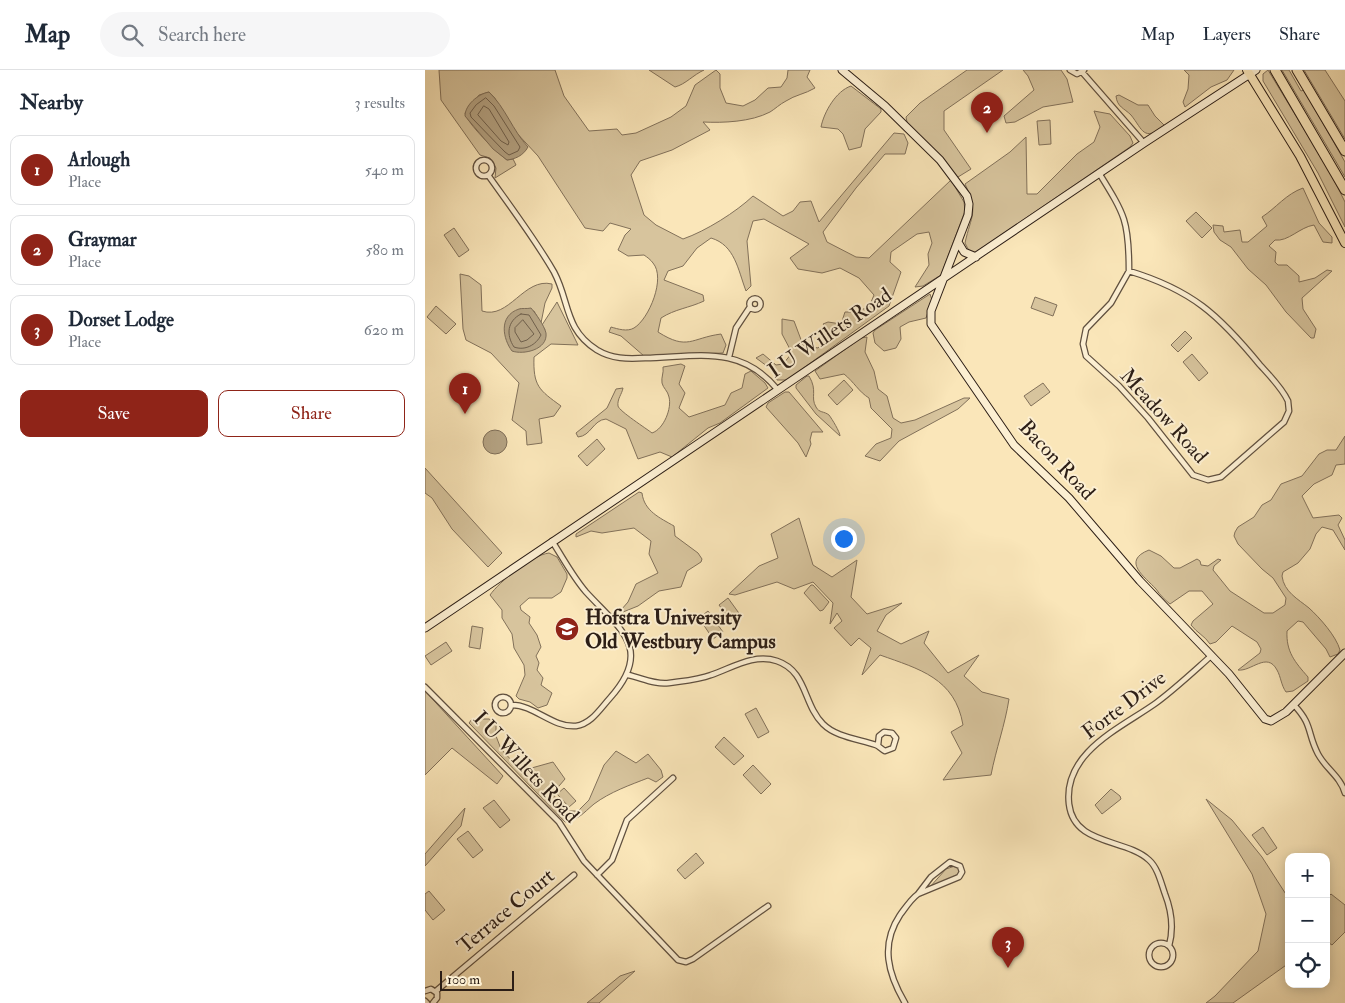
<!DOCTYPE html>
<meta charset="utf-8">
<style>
:root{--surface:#fff;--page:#f6f6f7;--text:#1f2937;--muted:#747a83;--line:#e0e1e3;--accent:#8f2418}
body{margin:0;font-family:"IM FELL Double Pica",serif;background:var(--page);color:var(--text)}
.controls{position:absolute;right:15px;bottom:15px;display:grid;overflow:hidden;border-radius:10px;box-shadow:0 2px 12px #0003}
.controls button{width:45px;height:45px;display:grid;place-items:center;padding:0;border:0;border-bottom:1px solid var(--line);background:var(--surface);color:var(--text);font:25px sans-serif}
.scale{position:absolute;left:15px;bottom:12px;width:74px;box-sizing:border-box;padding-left:5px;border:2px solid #2c1e16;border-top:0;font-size:14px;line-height:18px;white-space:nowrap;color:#2c1e16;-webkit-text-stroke:4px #fcefd2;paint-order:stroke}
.you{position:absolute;left:418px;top:468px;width:18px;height:18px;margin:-12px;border:4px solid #fff;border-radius:50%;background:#1a73e8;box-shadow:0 0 0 8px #1a73e833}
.badge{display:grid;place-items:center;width:32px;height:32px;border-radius:50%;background:var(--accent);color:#fff;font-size:16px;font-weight:700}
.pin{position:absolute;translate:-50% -41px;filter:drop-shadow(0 1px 2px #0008)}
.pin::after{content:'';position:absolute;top:26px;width:18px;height:15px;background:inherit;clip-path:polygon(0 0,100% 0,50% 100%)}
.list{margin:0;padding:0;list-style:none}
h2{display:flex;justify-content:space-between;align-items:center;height:65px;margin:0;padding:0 20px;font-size:21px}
h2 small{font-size:16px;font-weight:400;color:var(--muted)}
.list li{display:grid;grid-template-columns:32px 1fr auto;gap:15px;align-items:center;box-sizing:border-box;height:70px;margin:0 10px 10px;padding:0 10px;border:1px solid var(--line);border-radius:10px}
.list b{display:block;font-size:19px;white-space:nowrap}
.list p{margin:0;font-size:16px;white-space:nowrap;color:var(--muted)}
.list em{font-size:16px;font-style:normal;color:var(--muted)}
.actions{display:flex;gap:10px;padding:15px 20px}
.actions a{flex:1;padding:11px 0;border:1px solid var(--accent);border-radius:10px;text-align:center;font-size:18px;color:var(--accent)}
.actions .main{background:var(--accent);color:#fff}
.icon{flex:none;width:28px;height:28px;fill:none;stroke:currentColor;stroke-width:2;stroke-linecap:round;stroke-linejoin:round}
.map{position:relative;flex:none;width:920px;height:933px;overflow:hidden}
header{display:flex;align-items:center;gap:30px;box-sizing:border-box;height:70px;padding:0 25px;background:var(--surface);border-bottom:1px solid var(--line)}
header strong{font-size:24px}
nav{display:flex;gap:28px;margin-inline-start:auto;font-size:18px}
.search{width:350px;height:45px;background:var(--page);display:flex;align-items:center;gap:12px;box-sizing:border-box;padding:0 18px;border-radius:28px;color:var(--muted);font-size:19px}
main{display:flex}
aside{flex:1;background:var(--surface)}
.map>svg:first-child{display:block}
.green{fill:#d7c49d;stroke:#82715a}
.water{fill:#b4a282;stroke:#7e6d57}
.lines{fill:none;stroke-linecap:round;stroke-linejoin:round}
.shore{stroke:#70604c;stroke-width:1}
.street-casing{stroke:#60503f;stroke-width:7}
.secondary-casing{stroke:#2c1e16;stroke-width:9}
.primary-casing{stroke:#2c1e16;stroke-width:10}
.highway-casing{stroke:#2c1e16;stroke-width:11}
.street{stroke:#fcefd2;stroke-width:4.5}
.secondary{stroke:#fcefd2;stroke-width:7}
.primary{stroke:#fae6b9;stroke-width:8}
.highway{stroke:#fae6b9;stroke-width:9}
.labels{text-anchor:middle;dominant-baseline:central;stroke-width:4;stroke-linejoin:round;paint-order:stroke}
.street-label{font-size:21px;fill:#2c1e16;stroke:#fcefd2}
.poi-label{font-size:21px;font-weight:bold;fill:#2c1e16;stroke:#fcefd2;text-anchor:start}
</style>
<header>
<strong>Map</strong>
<div class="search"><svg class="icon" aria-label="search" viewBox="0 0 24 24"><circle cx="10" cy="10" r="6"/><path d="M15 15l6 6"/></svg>Search here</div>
<nav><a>Map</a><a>Layers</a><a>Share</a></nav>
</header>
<main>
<aside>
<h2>Nearby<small>3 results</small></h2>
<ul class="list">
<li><span class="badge">1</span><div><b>Arlough</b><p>Place</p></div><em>540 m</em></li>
<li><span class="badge">2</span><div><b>Graymar</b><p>Place</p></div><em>580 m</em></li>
<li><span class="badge">3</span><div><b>Dorset Lodge</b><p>Place</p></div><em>620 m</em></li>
</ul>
<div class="actions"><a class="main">Save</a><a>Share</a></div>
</aside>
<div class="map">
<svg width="920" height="933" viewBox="0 0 920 933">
<rect width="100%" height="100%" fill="#fae6b9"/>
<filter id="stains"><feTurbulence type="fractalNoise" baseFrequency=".004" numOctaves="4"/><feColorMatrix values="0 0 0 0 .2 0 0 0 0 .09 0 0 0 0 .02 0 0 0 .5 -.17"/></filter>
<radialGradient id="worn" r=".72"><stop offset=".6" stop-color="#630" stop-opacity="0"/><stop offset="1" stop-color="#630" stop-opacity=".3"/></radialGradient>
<path class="green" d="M 14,0 L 130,0 L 139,26 L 164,61 L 192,59 L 197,65 L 211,63 L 246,47 L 261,36 L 270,15 L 291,0 L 295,4 L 295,18 L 301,33 L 318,36 L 330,30 L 343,18 L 356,17 L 362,8 L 363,0 L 385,0 L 382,7 L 390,18 C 380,24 370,25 361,31 C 355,34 350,39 345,42 C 326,52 298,53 278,52 L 285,60 L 247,80 L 215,91 L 206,105 L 219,145 L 231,155 L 258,169 C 281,161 311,142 328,126 L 358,146 L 368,141 L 375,132 L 386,131 L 394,152 L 469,63 L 479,64 L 483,73 L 480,84 L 460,84 L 431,118 L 398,162 L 402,172 L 431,187 L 444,188 L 526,110 L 539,132 L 540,141 L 516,205 L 498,216 L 490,217 L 504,195 L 503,184 L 507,173 L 504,162 L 492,164 L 466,182 L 465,192 L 476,202 L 464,236 L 362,310 L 352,310 L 346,299 L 331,288 L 338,284 L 351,295 L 358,294 L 367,283 L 357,264 L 357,249 L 369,251 L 378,275 L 393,278 L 406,264 L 398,254 L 403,252 L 416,254 L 420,242 L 430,242 L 444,237 L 449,225 L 434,208 L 415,198 L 397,203 L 373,199 L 365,188 L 384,174 L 339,149 L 328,151 L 322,171 L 326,216 L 321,221 C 313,200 310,175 286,168 L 272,178 L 258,196 L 243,201 L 239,210 L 278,225 L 279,231 C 264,238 250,239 236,248 L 233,262 C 263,281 266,268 296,264 L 301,275 L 298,283 L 219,286 L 196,266 L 184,262 L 186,257 C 193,259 202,262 209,258 C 224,249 241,208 228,193 C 226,190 222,187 219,185 L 203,186 L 193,180 L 200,165 L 206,159 L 185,153 L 178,161 L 160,158 L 113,86 L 88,59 L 69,27 L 64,22 L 54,25 L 40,43 C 41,52 72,83 82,90 L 88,89 L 91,95 L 70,108 L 71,98 L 65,88 L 55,85 L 16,30 Z
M 224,0 L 279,0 C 268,5 261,14 250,17 Z
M 542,0 L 578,0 L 519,41 L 519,60 L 546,99 L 533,107 L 482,52 L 481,47 L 495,33 Z
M 598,0 L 636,0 L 642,9 L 648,32 L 618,37 L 590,52 L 581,53 L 579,46 L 609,20 L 603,6 Z
M 759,0 L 809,0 L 802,10 L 786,17 L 760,37 L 758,32 L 763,19 L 764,5 Z
M 843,0 L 905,102 L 920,132 L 920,157 L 893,103 L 838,11 L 838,4 Z
M 857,0 L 864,0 L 876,21 L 879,20 L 920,92 L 920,107 Z
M 879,0 L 900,0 L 920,31 L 920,69 Z
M 426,16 L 456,39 L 456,42 L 440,59 L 436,77 L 424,80 L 418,64 L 413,59 L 396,57 C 399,42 411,21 426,16 Z
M 694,25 L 713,35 L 723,35 L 730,46 L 740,56 C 718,72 718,60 706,45 C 699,38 692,37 691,26 Z
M 669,41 L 685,44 L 705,66 L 708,73 L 705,77 L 551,182 L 545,183 L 540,173 C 546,145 554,143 540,114 L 585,82 L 601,67 L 602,124 L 612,124 L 652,84 L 669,72 L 675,57 Z
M 625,50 L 626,74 L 614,75 L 612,51 Z
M 878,118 L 894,153 L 907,167 L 907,173 L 898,172 L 889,155 C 875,157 863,172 850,170 L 844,176 L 851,182 L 850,192 L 853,195 L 862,195 L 874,206 L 874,212 L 890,208 L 902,200 L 907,201 L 877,228 L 878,239 L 891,259 L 889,268 L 886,268 L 861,242 L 841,215 L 823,199 L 806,177 L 795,170 L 789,162 L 788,155 L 798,156 L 799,162 L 815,160 L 817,172 L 823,172 L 842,156 L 837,147 C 851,138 861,124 878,118 Z
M 771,142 L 787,158 L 777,168 L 761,151 Z
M 29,158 L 44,180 L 34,187 L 19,165 Z
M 35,204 L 44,206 L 56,215 L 57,241 C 84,250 99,207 127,214 L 127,218 L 120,233 L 116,253 L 109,241 L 95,239 L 120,260 L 117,255 L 132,232 L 153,275 L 126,274 L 109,287 C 108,316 114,320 136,336 L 129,346 L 114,349 L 117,373 L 102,375 L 101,361 L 87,350 L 94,313 L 66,283 L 41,270 L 38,259 Z
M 505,224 L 507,230 L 501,248 L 484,252 L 475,257 L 476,269 L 471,278 L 459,281 L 450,273 L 448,263 L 450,260 Z
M 610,227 L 632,235 L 628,246 L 606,238 Z
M 11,236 L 31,254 L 21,264 L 2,247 Z
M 760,261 L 767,268 L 753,282 L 746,275 Z
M 442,267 L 440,282 L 449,301 L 453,319 L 462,326 L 468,348 L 476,353 L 490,350 L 539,328 L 545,328 L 533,339 L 474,371 L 455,391 L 440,386 L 451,374 L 466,368 L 467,359 L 446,338 L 444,328 C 434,322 429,312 419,304 L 395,309 L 390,301 L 436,268 Z
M 767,284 L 783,303 L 774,311 L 758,292 Z
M 256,294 L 260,296 L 254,314 L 260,323 L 254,338 L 264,347 L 300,335 L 306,323 L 317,318 L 320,304 L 326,301 L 340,313 L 343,318 L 295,353 L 283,358 L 247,387 L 235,382 L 213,389 L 201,359 L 181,349 C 168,350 166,366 153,367 L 151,363 L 182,338 L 191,319 L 198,318 C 197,324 192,329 193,336 C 194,341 222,359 227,363 C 239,359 247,338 244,327 C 243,321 238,318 237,313 C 236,307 239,303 238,297 Z
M 382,306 L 384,306 C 393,321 385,327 391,337 C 394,343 399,341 404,345 C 407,349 415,362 415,366 L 391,344 L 371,318 L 371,315 Z
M 419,310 L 428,320 L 412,335 L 403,325 Z
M 618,313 L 625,322 L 606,336 L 599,326 Z
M 360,322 L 364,322 L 398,362 L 387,362 L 385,370 L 386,374 L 381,387 L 373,373 L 341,337 L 343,333 Z
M 920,366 L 920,394 L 911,395 L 907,405 L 889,414 L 877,426 L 888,448 L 914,445 L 917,448 L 913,455 L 920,470 L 920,480 L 908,460 L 897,457 L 891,464 L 885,479 L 873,493 L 858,502 L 857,506 C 859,522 873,529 884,538 C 895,548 911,566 915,580 L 913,584 L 905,587 L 901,579 L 878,552 L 873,551 L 862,561 C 861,582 870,592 883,607 L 883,611 L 868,621 L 861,622 C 856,615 856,607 852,600 C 842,581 826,602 813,600 L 835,583 L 836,579 L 832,572 L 807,556 L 791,572 L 785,574 C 780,566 772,563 766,555 L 768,551 L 788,534 L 777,521 L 764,521 L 745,534 C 739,529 735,525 731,519 C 720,507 696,491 724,480 L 736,486 L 749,498 L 755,498 L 772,489 L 775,491 L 776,495 L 783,496 L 793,489 L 796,490 L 789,496 L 788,500 L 805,521 L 839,543 L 848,543 L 860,535 L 861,528 L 848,508 L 837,499 L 813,474 L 809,466 L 810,462 L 813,457 L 829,447 L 837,435 L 846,430 L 856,414 L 877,406 L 894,384 L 902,380 L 911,380 Z
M 172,369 L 180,379 L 162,396 L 153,386 Z
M 0,398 L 77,483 L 63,497 L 27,459 L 7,428 L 0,423 Z
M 214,422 L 217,423 C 219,441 235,448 249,456 L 250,466 L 273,483 L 277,489 L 276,492 L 262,501 L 256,517 L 234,521 L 213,536 L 198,542 L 196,540 L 203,532 L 211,514 L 233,503 L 224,484 L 226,471 L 209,458 L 177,463 L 166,461 L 151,467 L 151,464 Z
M 374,448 L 388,495 L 407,507 L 432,490 L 426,527 L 442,544 L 477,533 L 461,545 L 452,561 L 476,574 L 504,561 L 499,573 L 523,603 L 554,585 L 539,606 L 557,622 L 584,629 C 580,655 571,679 566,705 L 518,710 L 537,683 L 526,662 L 538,655 C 530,608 494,599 455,585 L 437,605 L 446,578 L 434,568 L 426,576 L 409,558 L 417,551 L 412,543 L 405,554 L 408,533 L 388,512 L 369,519 L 352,512 L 310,525 L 304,524 L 334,496 L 353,488 L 346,464 Z
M 124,483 L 132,487 L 142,504 L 142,508 L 136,522 L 127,528 L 104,528 L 95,536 L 96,540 L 105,547 L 104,553 L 112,565 L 116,577 L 111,586 L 114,593 L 112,600 L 118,608 L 116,615 L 127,623 L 122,635 L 113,638 L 105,632 L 94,629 L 91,626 L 100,605 L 99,595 L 89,578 L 87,564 L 77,548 L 77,540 L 65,525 C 74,512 107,485 124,483 Z
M 386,515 L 388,515 L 404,532 L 398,540 L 395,541 L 379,523 Z
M 303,528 L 316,546 L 307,553 L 294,535 Z
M 283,541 L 298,562 L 288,569 L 274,548 Z
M 47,556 L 58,558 L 55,579 L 44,577 Z
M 21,572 L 27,581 L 6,595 L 0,586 Z
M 0,621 L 78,706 L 72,714 L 27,678 L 0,705 Z
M 331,638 L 344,662 L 333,668 L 320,644 Z
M 47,649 L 64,649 L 71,653 L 71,666 L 76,679 L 89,693 L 103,699 L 128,692 L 140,709 L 128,723 L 137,741 L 153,741 L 164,730 L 179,695 L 191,681 L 211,693 L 223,684 L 236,700 L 238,707 L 231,712 L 223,708 C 205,715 185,722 169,734 C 157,744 156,748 140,752 L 44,653 Z
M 299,667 L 319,686 L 309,695 L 290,677 Z
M 328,695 L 346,714 L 336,724 L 318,705 Z
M 139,718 L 151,731 L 144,737 L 132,724 Z
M 686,719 L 695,726 L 696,729 L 677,744 L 670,735 Z
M 781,729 L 807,750 L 837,787 L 864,829 L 864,893 L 808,933 L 781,933 L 790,926 L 833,881 L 841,844 L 827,804 Z
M 69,730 L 85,750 L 75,758 L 58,738 Z
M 40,738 L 36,756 L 0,796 L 0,784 Z
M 838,757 L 852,778 L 842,785 L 827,765 Z
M 43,761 L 58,780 L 48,788 L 32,769 Z
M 271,783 L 279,793 L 260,809 L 252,800 Z
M 530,796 L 534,799 L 533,806 L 504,818 L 521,799 Z
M 4,821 L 20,840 L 8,850 L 0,840 L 0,824 Z
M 906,824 L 920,835 L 920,862 L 907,875 L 901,871 L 901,829 Z
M 210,901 L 174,933 L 162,933 L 195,906 Z"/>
<path class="water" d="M 64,22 C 80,37 88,61 103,77 C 98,86 90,89 82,90 L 68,79 L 40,46 C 40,35 53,24 64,22 Z
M 106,238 C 111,244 119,255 121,263 C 123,280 98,285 87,281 C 78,269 73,246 94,239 C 97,238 102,239 106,238 Z
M58 372a12 12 0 1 1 24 0a12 12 0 1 1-24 0Z"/>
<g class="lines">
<path class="shore" d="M 61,28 L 69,36 L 95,77 L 93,81 L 84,85 L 80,82 L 46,47 L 45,43 L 51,35 Z
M 59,36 L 64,39 L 84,72 L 83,75 L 76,71 L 53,45 Z
M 96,244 L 104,245 L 116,265 C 111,275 100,281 89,277 C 81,265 82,251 96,244 Z
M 98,250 L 109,264 L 102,270 L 96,272 L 90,262 L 90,258 Z"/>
<g class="street-casing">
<path id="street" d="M 645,0 L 652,4 L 659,0
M 657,2 L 719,73
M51 98a8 8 0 1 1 16 0a8 8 0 1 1-16 0Z
M 674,103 C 700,145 704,151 704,201
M 63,105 C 85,136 110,169 129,202 C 145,232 139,259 172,280 C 187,289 202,289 220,288 C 272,287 315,274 352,319
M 704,201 C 767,220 794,245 835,295 C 845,306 857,318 863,331 L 864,341 L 859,352 L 796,407 L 783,410 L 768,405 L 723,348 L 694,316 L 661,286 L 658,274 L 661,259 L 686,233 Z
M324.5 234a5.5 5.5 0 1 1 11 0a5.5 5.5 0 1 1-11 0Z
M 304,287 L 311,258 L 325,237
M 203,605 C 217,608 230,615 244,613 C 258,611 273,610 286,605 C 307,598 329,583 352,591 C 382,601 378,634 398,654 C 411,667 433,669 451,675 C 454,676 456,679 460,681 L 468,678 L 471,668 L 467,663 L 459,662 L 454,666 L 453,675
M 0,617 L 134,752 L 159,791 L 253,890 L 261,892 L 268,889 L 343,836
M70 635a8 8 0 1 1 16 0a8 8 0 1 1-16 0Z
M 87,635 C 109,635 128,658 151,656 C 166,654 175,639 185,628 C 229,579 195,559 161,522 C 148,507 138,488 127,471
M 869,635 C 888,655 882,663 893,684 C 901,699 915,706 920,723
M 525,792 L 535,796 L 537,802 L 534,807 L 493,824 L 506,807 Z
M 172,805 L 187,790 L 202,750 L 248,708
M724 885a12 12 0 1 1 24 0a12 12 0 1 1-24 0Z
M 744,876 C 749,858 747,842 740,824 C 736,813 733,798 724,790 C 700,768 649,776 644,734 C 638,682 696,658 731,633 C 750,619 768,602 786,586
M 0,921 L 6,919 L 12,923 L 12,928 L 8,933
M 11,921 L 149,805
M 0,931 L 2,933
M 480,933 C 463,904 455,875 475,845 C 481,837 486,829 493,824"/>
</g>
<g class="secondary-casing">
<path id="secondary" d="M 417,0 L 460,36 L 515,90 L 542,126 L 544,134 L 543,145 L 506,241 L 506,254 L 589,375 L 644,428 L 715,511 L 804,604 L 840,649 L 846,651 L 861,642 L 920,583
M 533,172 L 539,182 L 551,187
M 0,558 L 719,73 L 831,0"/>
</g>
<g class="primary-casing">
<path id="primary" d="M 822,0 L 875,86 L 920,173"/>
</g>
<g class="highway-casing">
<path id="highway" d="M 850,0 L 920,120
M 872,0 L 920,81"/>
</g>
<use href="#street" class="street"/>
<use href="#secondary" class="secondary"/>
<use href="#primary" class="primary"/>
<use href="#highway" class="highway"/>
</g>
<defs>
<g id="school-disc" transform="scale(1.25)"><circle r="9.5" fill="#8f2418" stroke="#fcefd2"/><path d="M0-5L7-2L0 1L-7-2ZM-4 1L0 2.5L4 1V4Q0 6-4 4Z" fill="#fff"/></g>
</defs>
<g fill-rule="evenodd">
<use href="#school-disc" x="142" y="559"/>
</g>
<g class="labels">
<g class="street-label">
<text transform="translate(405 263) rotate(-34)">I U Willets Road</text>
<text transform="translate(739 346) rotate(48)">Meadow Road</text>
<text transform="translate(632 390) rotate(47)">Bacon Road</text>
<text transform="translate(699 635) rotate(-37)">Forte Drive</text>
<text transform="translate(101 697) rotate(47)">I U Willets Road</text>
<text transform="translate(81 841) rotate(-40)">Terrace Court</text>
</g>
<g class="poi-label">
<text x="160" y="547">Hofstra University<tspan x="160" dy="24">Old Westbury Campus</tspan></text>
</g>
</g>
<rect width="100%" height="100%" filter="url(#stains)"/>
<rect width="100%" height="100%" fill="url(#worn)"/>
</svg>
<div class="controls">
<button>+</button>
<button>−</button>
<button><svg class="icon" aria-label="locate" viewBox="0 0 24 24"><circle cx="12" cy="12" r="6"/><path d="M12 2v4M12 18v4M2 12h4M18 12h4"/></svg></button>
</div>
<div class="scale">100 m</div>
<div class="you"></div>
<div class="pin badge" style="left:40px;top:344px">1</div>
<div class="pin badge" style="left:562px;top:63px">2</div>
<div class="pin badge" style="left:583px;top:898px">3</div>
</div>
</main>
